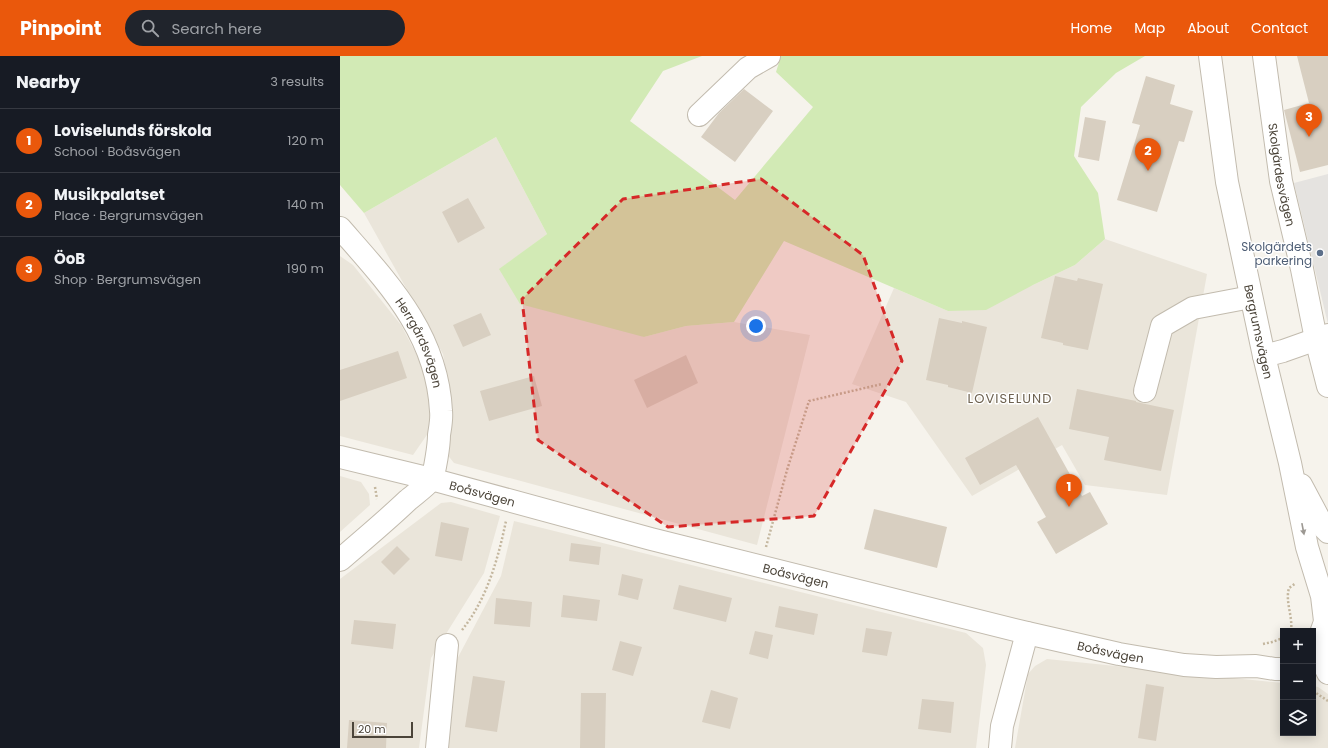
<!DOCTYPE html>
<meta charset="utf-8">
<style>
:root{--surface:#171b24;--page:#20242c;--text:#f1f3f6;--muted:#9ea1a6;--line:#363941;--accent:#ea580c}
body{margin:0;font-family:Poppins,sans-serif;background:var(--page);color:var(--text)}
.controls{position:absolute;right:12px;bottom:12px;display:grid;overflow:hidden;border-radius:0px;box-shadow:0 2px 10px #0003}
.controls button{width:36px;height:36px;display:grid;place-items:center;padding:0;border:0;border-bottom:1px solid var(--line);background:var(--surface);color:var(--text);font:20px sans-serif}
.scale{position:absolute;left:12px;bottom:10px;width:61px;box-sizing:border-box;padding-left:4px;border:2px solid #4b4439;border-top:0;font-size:11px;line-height:14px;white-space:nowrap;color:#4b4439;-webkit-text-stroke:3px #fff;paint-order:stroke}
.you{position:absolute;left:416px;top:270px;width:14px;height:14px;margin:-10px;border:3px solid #fff;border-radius:50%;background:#1a73e8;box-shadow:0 0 0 6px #1a73e833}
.badge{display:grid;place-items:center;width:26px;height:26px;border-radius:50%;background:var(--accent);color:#fff;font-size:13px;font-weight:700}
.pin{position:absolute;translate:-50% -33px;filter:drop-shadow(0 1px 2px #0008)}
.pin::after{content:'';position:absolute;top:21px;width:14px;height:12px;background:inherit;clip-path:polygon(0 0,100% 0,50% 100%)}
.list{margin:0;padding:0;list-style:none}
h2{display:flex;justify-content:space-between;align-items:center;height:52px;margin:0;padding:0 16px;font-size:17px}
h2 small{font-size:13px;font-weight:400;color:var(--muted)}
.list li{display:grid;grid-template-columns:26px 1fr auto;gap:12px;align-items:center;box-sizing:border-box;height:64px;padding:0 16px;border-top:1px solid var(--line)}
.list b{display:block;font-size:15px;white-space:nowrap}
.list p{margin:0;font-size:13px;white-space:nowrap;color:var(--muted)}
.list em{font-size:13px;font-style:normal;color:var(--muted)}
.icon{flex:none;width:22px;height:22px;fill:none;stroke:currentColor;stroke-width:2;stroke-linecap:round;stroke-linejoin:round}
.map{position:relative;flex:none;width:988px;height:692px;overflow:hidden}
header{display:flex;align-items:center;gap:24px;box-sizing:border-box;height:56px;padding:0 20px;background:var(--accent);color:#fff}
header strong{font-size:19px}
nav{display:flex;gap:22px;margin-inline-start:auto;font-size:14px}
.search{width:280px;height:36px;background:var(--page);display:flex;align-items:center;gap:10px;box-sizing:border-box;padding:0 14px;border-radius:22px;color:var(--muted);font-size:15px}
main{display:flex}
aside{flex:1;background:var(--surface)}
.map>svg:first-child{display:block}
.residential{fill:#eae5da}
.green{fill:#d2eab5}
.parking{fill:#e5e3e0}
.building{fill:#d8cfc1}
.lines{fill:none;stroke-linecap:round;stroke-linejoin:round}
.minor-casing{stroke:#c2bbae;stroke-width:24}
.path{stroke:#c4b79f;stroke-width:2.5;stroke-dasharray:2 2;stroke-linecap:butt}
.minor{stroke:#fff;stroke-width:22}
.oneway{fill:#9c9892}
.marked{fill:#d62828;fill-opacity:0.2;stroke:#d62828;stroke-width:3;stroke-dasharray:8 5;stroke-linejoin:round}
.service-dot{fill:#5c6f8a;stroke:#fff;stroke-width:1.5}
.labels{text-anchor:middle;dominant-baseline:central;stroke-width:3;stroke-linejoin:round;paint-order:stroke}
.street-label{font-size:12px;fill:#4b4439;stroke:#fff}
.service-label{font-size:12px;fill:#4e5e75;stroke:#fff;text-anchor:end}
.neighbourhood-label{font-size:13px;letter-spacing:1px;fill:#6e6250;stroke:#fff}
</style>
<header>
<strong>Pinpoint</strong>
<div class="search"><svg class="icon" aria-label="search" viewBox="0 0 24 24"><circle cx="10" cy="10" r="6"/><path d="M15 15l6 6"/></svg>Search here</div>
<nav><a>Home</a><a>Map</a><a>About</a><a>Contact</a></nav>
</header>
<main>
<aside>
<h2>Nearby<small>3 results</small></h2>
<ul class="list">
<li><span class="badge">1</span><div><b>Loviselunds förskola</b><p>School · Boåsvägen</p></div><em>120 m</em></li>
<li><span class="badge">2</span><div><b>Musikpalatset</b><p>Place · Bergrumsvägen</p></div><em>140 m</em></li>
<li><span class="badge">3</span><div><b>ÖoB</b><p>Shop · Bergrumsvägen</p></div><em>190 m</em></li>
</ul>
</aside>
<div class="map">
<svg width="988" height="692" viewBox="0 0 988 692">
<rect width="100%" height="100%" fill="#f6f3ec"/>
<path class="residential" d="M 156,81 L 207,178 L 160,213 L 304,281 L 346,270 L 394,266 L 470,279 L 417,489 L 114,407 L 106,397 L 112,349 L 103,298 L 24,157 Z
M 765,183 L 867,218 L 827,439 L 745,429 L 722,389 L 632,440 L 566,346 L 512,328 L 554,232 L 608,255 L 693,229 L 735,209 Z
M 0,200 L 13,209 L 61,269 L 82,309 L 90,343 L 91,373 L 73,399 L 0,380 Z
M 0,420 L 21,426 L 29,438 L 30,449 L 0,476 Z
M 111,446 L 160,460 L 144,517 L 91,602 L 79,692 L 0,692 L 0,523 L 101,447 Z
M 174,465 L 626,577 L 643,592 L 646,609 L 636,692 L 107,692 L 115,607 L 161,520 Z
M 707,603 L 943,627 L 943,677 L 973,677 L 973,630 L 978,631 L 988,638 L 988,692 L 675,692 L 688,618 L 695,610 Z"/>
<path class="green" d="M 0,0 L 362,0 L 323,15 L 290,65 L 395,144 L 473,51 L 436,16 L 441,0 L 805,0 L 776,17 L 741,51 L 734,100 L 758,137 L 765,183 L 735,209 L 693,229 L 646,254 L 608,255 L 444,185 L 394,266 L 346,270 L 304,281 L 180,248 L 159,213 L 207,178 L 156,81 L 24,157 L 0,129 Z"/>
<path class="parking" d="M 988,118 L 988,268 L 954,127 Z"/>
<path class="building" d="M 957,0 L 988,0 L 988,109 L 960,116 L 944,54 L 969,47 Z
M 806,20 L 835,29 L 830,48 L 853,55 L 844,86 L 839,85 L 817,156 L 777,144 L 800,69 L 792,67 Z
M 404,33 L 433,55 L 395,106 L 361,81 L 379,57 Z
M 745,61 L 766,65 L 759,105 L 738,101 Z
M 128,142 L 145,172 L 118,187 L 102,156 Z
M 715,220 L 737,225 L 738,222 L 763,228 L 748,294 L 723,289 L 723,287 L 701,282 Z
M 141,257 L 151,279 L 123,291 L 113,269 Z
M 599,262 L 622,267 L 622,265 L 647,271 L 632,337 L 608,331 L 608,329 L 586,324 Z
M 58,295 L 67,322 L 0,345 L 0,314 Z
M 346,299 L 358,327 L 307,352 L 294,324 Z
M 194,320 L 202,350 L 149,365 L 140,335 Z
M 737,333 L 796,345 L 796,346 L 834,354 L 821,415 L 764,404 L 769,381 L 729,373 Z
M 698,361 L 742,440 L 750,436 L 768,468 L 716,498 L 697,466 L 706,461 L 676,409 L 640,429 L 625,402 Z
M 534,453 L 607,471 L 597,512 L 524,493 Z
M 101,466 L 129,472 L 122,505 L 95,500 Z
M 231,487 L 261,491 L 259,509 L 229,505 Z
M 57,490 L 70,503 L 54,519 L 41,506 Z
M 282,518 L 303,523 L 298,544 L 278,539 Z
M 339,529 L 392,542 L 386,566 L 333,553 Z
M 223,539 L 260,544 L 257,565 L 221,561 Z
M 156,542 L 192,546 L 190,571 L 154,568 Z
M 439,550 L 478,558 L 474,579 L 435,571 Z
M 14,564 L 56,568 L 53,593 L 11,588 Z
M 526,572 L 552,576 L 547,600 L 522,596 Z
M 415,575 L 433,579 L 428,603 L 409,598 Z
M 280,585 L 302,591 L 293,620 L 272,614 Z
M 133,620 L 165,625 L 157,676 L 125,671 Z
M 806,628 L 824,631 L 816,685 L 798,682 Z
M 371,634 L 398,642 L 390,673 L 362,666 Z
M 241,637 L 266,637 L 265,692 L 240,692 Z
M 582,643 L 614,646 L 611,677 L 578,673 Z
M 9,664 L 47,667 L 46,692 L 7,692 Z"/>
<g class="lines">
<g class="minor-casing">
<g id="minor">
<path id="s1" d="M 870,0 L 887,126 L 924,300 L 950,407 L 967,491 L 982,540 L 985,565"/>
<path id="s2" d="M 924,0 L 941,125 L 962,213 L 976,283 L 988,330"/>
<path d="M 359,59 L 408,12 L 429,0"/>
<path id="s3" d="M 0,172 C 48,227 97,277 101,355 C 102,363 100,372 99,379 C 99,388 95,417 91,424 C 85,431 75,438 68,444 C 46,465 23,484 0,504"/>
<path d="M 924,300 L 943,295 L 988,279"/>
<path d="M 805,335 L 822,270 L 853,252 L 911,241"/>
<path id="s4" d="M 0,401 L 91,423 L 311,483 L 687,577 L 779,598 L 844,609 L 876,611 L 916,610 L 935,613 L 943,613"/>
<path d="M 961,429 L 984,472 L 988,476"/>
<path d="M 988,561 C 977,578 978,600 988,617"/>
<path d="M 97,692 L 107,589"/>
<path d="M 660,692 L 662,670 L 687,577"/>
</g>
</g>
<path class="path" d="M 35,431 L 37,443
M 426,491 L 447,414 L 469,345 L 542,328
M 122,574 C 147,543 158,503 166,465
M 951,575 C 953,560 945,546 949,532 L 956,527
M 923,588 L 932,586 L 943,582
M 973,635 L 988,645"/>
<use href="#minor" class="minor"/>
</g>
<defs><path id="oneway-solid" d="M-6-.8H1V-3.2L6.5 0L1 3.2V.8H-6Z"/></defs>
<use class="oneway" href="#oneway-solid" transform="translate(963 473) rotate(79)"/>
<path class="marked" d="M 421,123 L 523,199 L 562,305 L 474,460 L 328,471 L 198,384 L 182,243 L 283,143 Z"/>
<circle class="service-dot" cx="980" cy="197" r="4"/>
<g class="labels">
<g class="street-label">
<text stroke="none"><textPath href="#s2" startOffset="120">Skolgärdesvägen</textPath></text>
<text stroke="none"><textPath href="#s1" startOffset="280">Bergrumsvägen</textPath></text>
<text stroke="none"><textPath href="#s3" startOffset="141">Herrgårdsvägen</textPath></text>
<text stroke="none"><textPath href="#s4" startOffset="147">Boåsvägen</textPath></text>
<text stroke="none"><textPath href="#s4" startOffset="471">Boåsvägen</textPath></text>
<text stroke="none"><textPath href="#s4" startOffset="795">Boåsvägen</textPath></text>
</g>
<g class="service-label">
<text x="972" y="190">Skolgärdets<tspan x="972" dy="14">parkering</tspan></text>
</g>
<g class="neighbourhood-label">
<text x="670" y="342">LOVISELUND</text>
</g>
</g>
</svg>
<div class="controls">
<button>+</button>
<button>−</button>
<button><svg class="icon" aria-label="layers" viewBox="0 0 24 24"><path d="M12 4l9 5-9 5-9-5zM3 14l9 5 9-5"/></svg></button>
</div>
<div class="scale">20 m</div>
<div class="you"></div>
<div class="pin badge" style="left:729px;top:451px">1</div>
<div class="pin badge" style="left:808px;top:115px">2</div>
<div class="pin badge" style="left:969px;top:81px">3</div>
</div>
</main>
